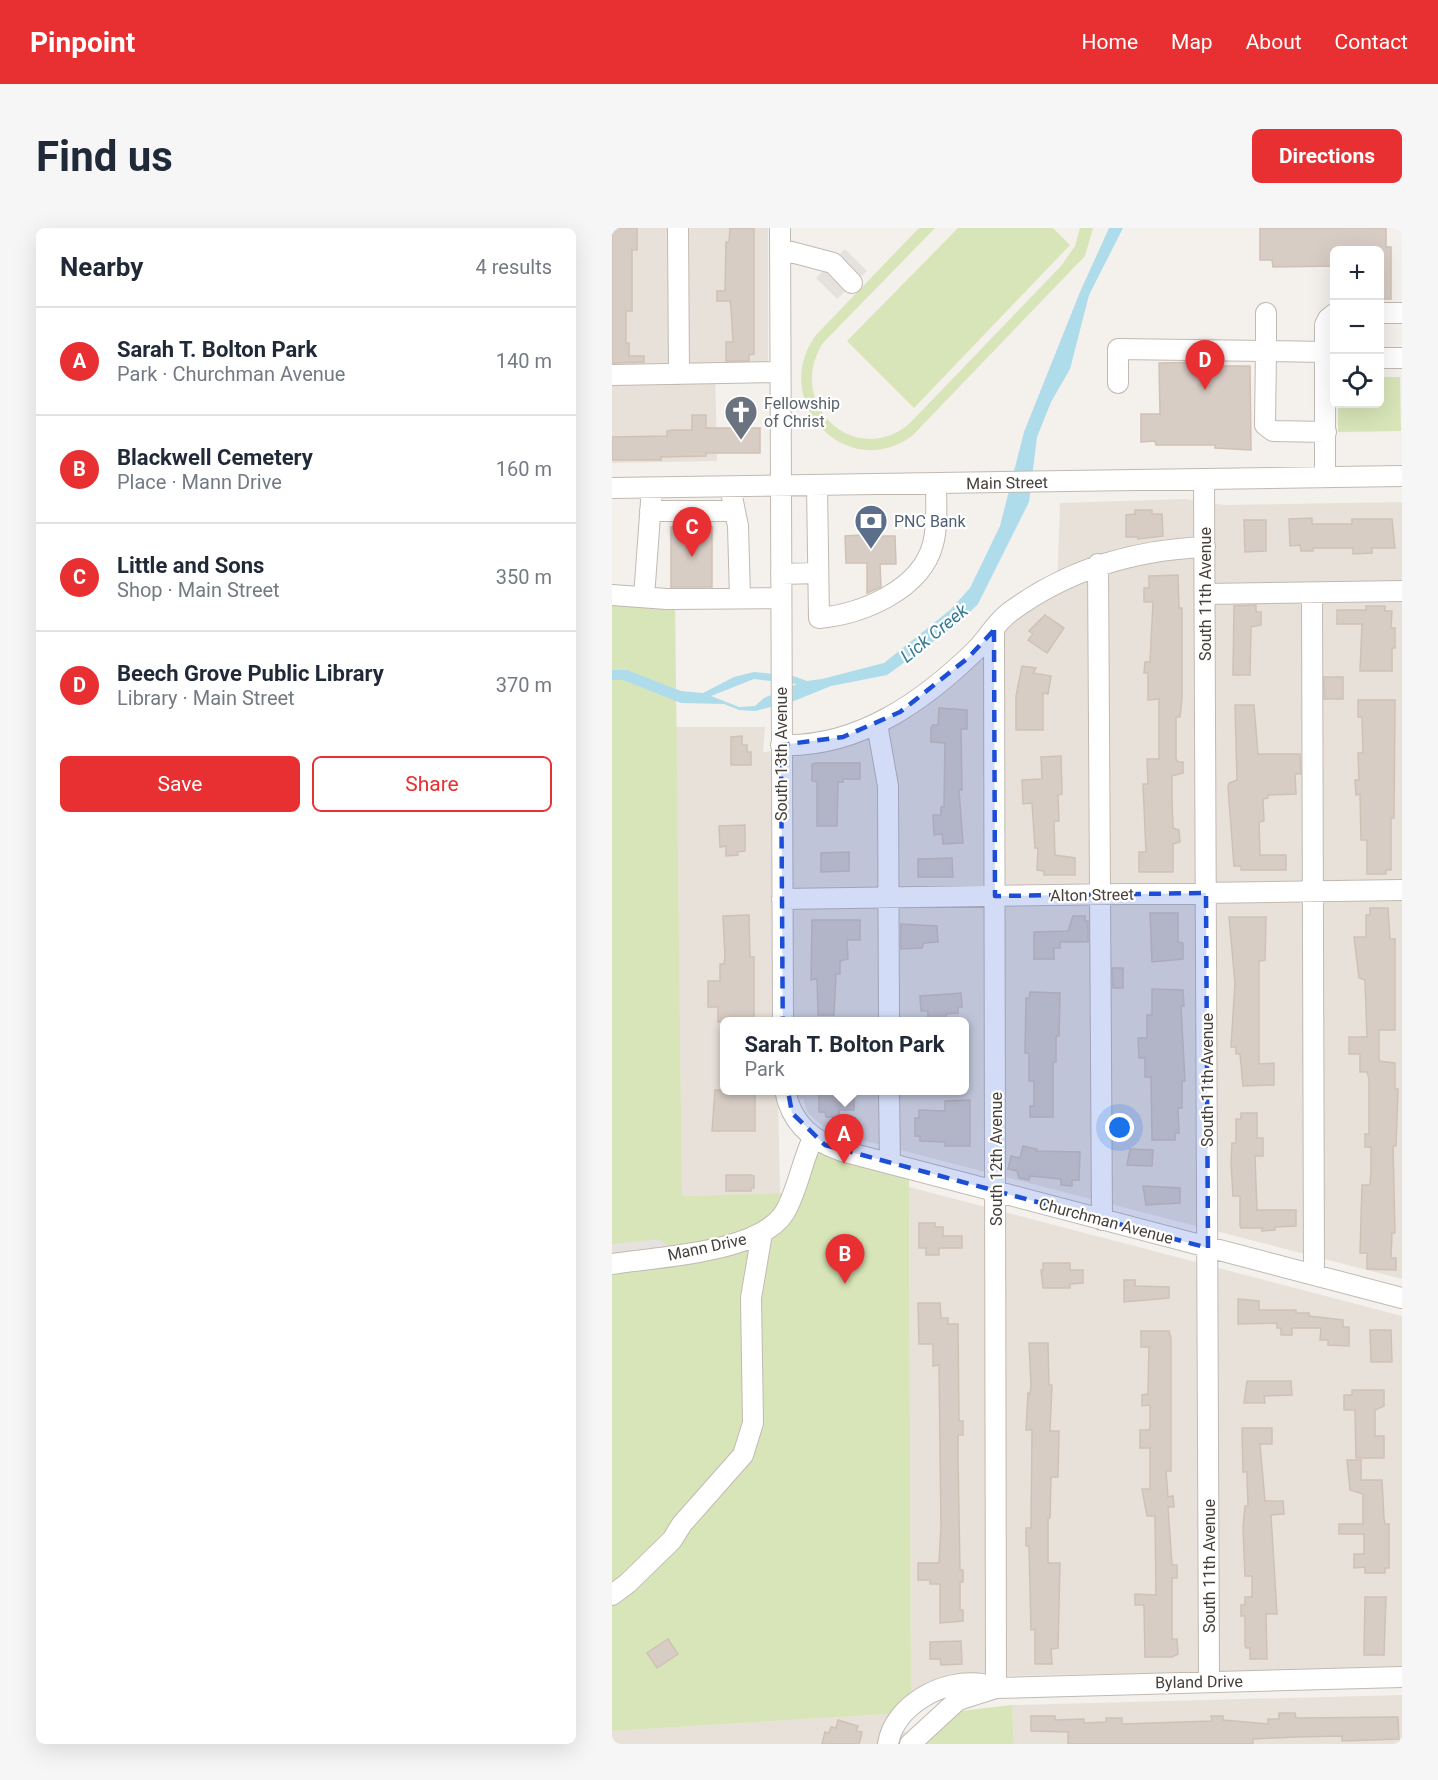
<!DOCTYPE html>
<meta charset="utf-8">
<style>
:root{--surface:#fff;--page:#f6f6f7;--text:#1f2937;--muted:#747a83;--line:#e0e1e3;--accent:#e82f31}
body{margin:0;font-family:Roboto,sans-serif;background:var(--page);color:var(--text)}
.controls{position:absolute;right:18px;top:18px;display:grid;overflow:hidden;border-radius:9px;box-shadow:0 6px 24px #0002}
.controls button{width:54px;height:54px;display:grid;place-items:center;padding:0;border:0;border-bottom:2px solid var(--line);background:var(--surface);color:var(--text);font:30px sans-serif}
.you{position:absolute;left:508px;top:900px;width:21px;height:21px;margin:-15px;border:4px solid #fff;border-radius:50%;background:#1a73e8;box-shadow:0 0 0 9px #1a73e833}
.badge{display:grid;place-items:center;width:39px;height:39px;border-radius:50%;background:var(--accent);color:#fff;font-size:20px;font-weight:700}
.pin{position:absolute;translate:-50% -50px;filter:drop-shadow(0 2px 3px #0008)}
.pin::after{content:'';position:absolute;top:32px;width:21px;height:18px;background:inherit;clip-path:polygon(0 0,100% 0,50% 100%)}
.popup{position:absolute;left:108px;top:789px;width:249px;height:78px;box-sizing:border-box;display:grid;place-content:center;border-radius:9px;background:var(--surface);filter:drop-shadow(0 2px 4px #0005);font-size:20px;white-space:nowrap;color:var(--muted)}
.popup b{font-size:22px;color:var(--text)}
.popup::after{content:'';position:absolute;left:50%;top:100%;margin-left:-12px;border:12px solid transparent;border-top-color:var(--surface)}
.list{margin:0;padding:0;list-style:none}
h2{display:flex;justify-content:space-between;align-items:center;height:78px;margin:0;padding:0 24px;font-size:26px}
h2 small{font-size:20px;font-weight:400;color:var(--muted)}
.list li{display:grid;grid-template-columns:39px 1fr auto;gap:18px;align-items:center;box-sizing:border-box;height:108px;padding:0 24px;border-top:2px solid var(--line)}
.list b{display:block;font-size:22px;white-space:nowrap}
.list p{margin:0;font-size:20px;white-space:nowrap;color:var(--muted)}
.list em{font-size:20px;font-style:normal;color:var(--muted)}
.actions{display:flex;gap:12px;padding:18px 24px}
.actions a{flex:1;padding:14px 0;border:2px solid var(--accent);border-radius:9px;text-align:center;font-size:21px;color:var(--accent)}
.actions .main{background:var(--accent);color:#fff}
.icon{flex:none;width:33px;height:33px;fill:none;stroke:currentColor;stroke-width:2;stroke-linecap:round;stroke-linejoin:round}
.map{position:relative;flex:none;width:790px;height:1516px;overflow:hidden;border-radius:9px}
header{display:flex;align-items:center;gap:36px;box-sizing:border-box;height:84px;padding:0 30px;background:var(--accent);color:#fff}
header strong{font-size:28px}
nav{display:flex;gap:33px;margin-inline-start:auto;font-size:21px}
.intro{display:flex;align-items:center;justify-content:space-between;box-sizing:border-box;height:144px;padding:0 36px}
h1{margin:0;font-size:42px}
.button{padding:15px 27px;border-radius:9px;background:var(--accent);color:#fff;font-size:21px;font-weight:700}
main{display:flex;gap:36px;padding:0 36px}
aside{flex:1;background:var(--surface);border-radius:9px;box-shadow:0 6px 24px #0002}
.map>svg:first-child{display:block}
.residential{fill:#e8e1da;fill-rule:evenodd}
.green{fill:#d8e5b8}
.parking{fill:#e4e1df}
.water{fill:#aedceb;fill-rule:evenodd}
.building{fill:#d8cdc5;stroke:#d0c1b5;stroke-width:1.5}
.lines{fill:none;stroke-linecap:round;stroke-linejoin:round}
.minor-casing{stroke:#c2b9b2;stroke-width:22}
.minor{stroke:#fff;stroke-width:20}
.marked{fill:#1d4ed8;fill-opacity:0.2;stroke:#1d4ed8;stroke-width:4.5;stroke-dasharray:12 8;stroke-linejoin:round}
.labels{text-anchor:middle;dominant-baseline:central;stroke-width:4.5;stroke-linejoin:round;paint-order:stroke}
.worship-label{font-size:16px;fill:#5b616d;stroke:#fff;text-anchor:start}
.street-label{font-size:16px;fill:#48403a;stroke:#fff}
.service-label{font-size:16px;fill:#4e5e75;stroke:#fff;text-anchor:start}
.water-label{font-size:18px;font-style:italic;fill:#357c95;stroke:#fff}
</style>
<header>
<strong>Pinpoint</strong>
<nav><a>Home</a><a>Map</a><a>About</a><a>Contact</a></nav>
</header>
<div class="intro"><h1>Find us</h1><a class="button">Directions</a></div>
<main>
<aside>
<h2>Nearby<small>4 results</small></h2>
<ul class="list">
<li><span class="badge">A</span><div><b>Sarah T. Bolton Park</b><p>Park · Churchman Avenue</p></div><em>140 m</em></li>
<li><span class="badge">B</span><div><b>Blackwell Cemetery</b><p>Place · Mann Drive</p></div><em>160 m</em></li>
<li><span class="badge">C</span><div><b>Little and Sons</b><p>Shop · Main Street</p></div><em>350 m</em></li>
<li><span class="badge">D</span><div><b>Beech Grove Public Library</b><p>Library · Main Street</p></div><em>370 m</em></li>
</ul>
<div class="actions"><a class="main">Save</a><a>Share</a></div>
</aside>
<div class="map">
<svg width="790" height="1516" viewBox="0 0 790 1516">
<rect width="100%" height="100%" fill="#f4f0ec"/>
<path class="residential" d="M 0,0 L 156,0 L 156,137 L 103,138 L 105,233 L 0,235 Z
M 573,271 L 612,277 L 790,274 L 790,1051 L 257,914 L 212,899 L 196,885 L 191,871 L 166,872 L 168,966 L 70,968 L 64,499 L 153,499 L 151,524 L 208,519 L 279,498 L 401,394 L 445,363 L 448,275 ZM 112,794 L 352,794 L 352,862 L 112,862 Z
M 297,959 L 790,1088 L 790,1440 L 397,1448 L 299,1466 Z
M 790,1467 L 790,1516 L 402,1516 L 400,1477 Z
M 278,1486 L 303,1516 L 0,1516 L 0,1503 Z"/>
<path class="green" d="M 307,0 L 323,0 L 211,115 C 172,176 244,242 298,195 L 449,38 L 463,18 L 468,0 L 481,0 L 473,28 L 300,208 C 234,256 156,172 204,107 Z
M 346,0 L 441,0 L 458,17 L 302,180 L 235,113 Z
M 768,149 L 788,149 L 789,203 L 726,204 L 726,176 L 768,176 Z
M 0,367 L 63,371 L 70,968 L 180,965 L 201,910 L 297,941 L 299,1466 L 278,1486 L 0,1503 Z
M 400,1477 L 402,1516 L 306,1516 L 348,1483 Z"/>
<path class="parking" d="M 233,21 L 255,43 L 225,71 L 204,50 Z
M 46,1011 L 70,1026 L 0,1038 L 0,1016 Z"/>
<path class="water" d="M 497,0 L 511,0 L 477,67 L 458,141 L 439,174 L 425,209 L 417,274 L 366,376 L 348,394 L 275,447 L 219,458 L 182,473 L 143,483 L 127,482 L 112,476 L 69,475 L 11,452 L 0,452 L 0,442 L 15,442 L 69,463 L 91,465 L 122,449 L 142,444 L 181,448 L 195,453 L 210,451 L 272,435 L 338,382 L 358,360 L 388,298 L 412,204 L 468,64 ZM 142,451 L 185,456 L 152,470 L 143,478 L 127,479 L 99,468 Z"/>
<path class="building" d="M 0,0 L 25,0 L 25,22 L 20,22 L 20,83 L 14,83 L 14,115 L 17,115 L 17,128 L 32,128 L 32,134 L 0,135 Z
M 118,0 L 142,0 L 142,126 L 137,127 L 137,133 L 114,133 L 114,114 L 121,114 L 119,80 L 118,73 L 105,73 L 105,63 L 113,63 L 114,14 L 117,14 Z
M 648,0 L 774,0 L 774,19 L 779,19 L 779,71 L 768,71 L 768,22 L 723,22 L 723,38 L 661,39 L 660,32 L 648,32 Z
M 606,134 L 606,138 L 638,138 L 639,222 L 603,220 L 603,217 L 544,217 L 543,213 L 529,214 L 529,186 L 548,186 L 547,135 Z
M 80,187 L 94,187 L 94,200 L 148,200 L 148,225 L 94,225 L 94,228 L 49,229 L 49,232 L 0,232 L 0,209 L 55,208 L 55,203 L 60,202 L 80,202 Z
M 523,282 L 540,282 L 540,286 L 550,286 L 551,308 L 526,311 L 526,309 L 514,309 L 514,287 L 523,286 Z
M 700,290 L 700,296 L 740,296 L 740,291 L 780,291 L 783,320 L 760,320 L 760,325 L 741,326 L 741,320 L 701,320 L 701,323 L 689,323 L 688,317 L 678,318 L 677,291 Z
M 632,292 L 654,292 L 654,323 L 633,324 Z
M 59,299 L 100,299 L 100,359 L 59,359 Z
M 250,301 L 268,301 L 268,308 L 283,308 L 284,336 L 268,336 L 269,359 L 255,365 L 255,335 L 234,335 L 233,308 L 250,307 Z
M 566,347 L 567,380 L 570,380 L 570,470 L 568,489 L 564,489 L 564,531 L 566,534 L 571,534 L 571,545 L 560,548 L 560,572 L 561,600 L 567,602 L 568,614 L 561,616 L 561,644 L 527,644 L 527,624 L 534,624 L 531,556 L 536,556 L 535,531 L 547,531 L 547,471 L 536,472 L 536,445 L 532,445 L 533,434 L 538,434 L 541,374 L 532,374 L 532,360 L 537,360 L 537,348 Z
M 644,377 L 644,384 L 649,384 L 649,397 L 639,399 L 638,447 L 621,447 L 622,378 Z
M 754,378 L 773,378 L 773,383 L 780,383 L 779,400 L 783,400 L 783,420 L 780,420 L 780,443 L 748,443 L 750,396 L 725,396 L 725,382 L 754,382 Z
M 433,387 L 452,400 L 435,425 L 416,412 L 421,406 L 417,403 Z
M 410,438 L 424,440 L 421,445 L 439,448 L 436,466 L 431,465 L 431,502 L 404,502 L 404,468 Z
M 712,449 L 731,449 L 731,471 L 712,471 Z
M 746,472 L 783,472 L 782,590 L 779,590 L 779,642 L 774,642 L 774,646 L 755,646 L 755,612 L 749,612 L 748,566 L 744,567 L 743,552 L 747,552 L 746,525 L 751,525 L 750,489 L 746,489 Z
M 623,477 L 642,477 L 646,526 L 688,526 L 689,546 L 683,546 L 684,566 L 656,567 L 656,570 L 651,571 L 652,593 L 647,594 L 648,627 L 674,627 L 674,642 L 629,642 L 629,638 L 622,638 L 616,559 L 617,555 L 625,552 Z
M 327,480 L 355,482 L 355,501 L 349,501 L 350,562 L 347,562 L 351,615 L 331,616 L 330,606 L 322,607 L 321,587 L 329,587 L 329,579 L 332,579 L 333,515 L 319,514 L 319,500 L 321,497 L 326,497 Z
M 130,508 L 130,517 L 135,517 L 135,524 L 139,524 L 139,537 L 119,537 L 119,509 Z
M 449,528 L 450,566 L 446,567 L 447,593 L 442,593 L 443,627 L 463,630 L 463,647 L 432,647 L 432,643 L 425,642 L 426,620 L 423,620 L 420,575 L 411,576 L 410,552 L 430,551 L 429,529 Z
M 204,535 L 248,535 L 248,551 L 231,551 L 231,554 L 226,554 L 225,598 L 205,598 L 205,554 L 200,553 L 200,536 Z
M 133,597 L 133,623 L 125,624 L 126,627 L 114,628 L 114,618 L 108,619 L 107,598 Z
M 237,624 L 237,643 L 209,644 L 209,625 Z
M 340,630 L 341,649 L 306,649 L 306,631 Z
M 758,680 L 776,680 L 778,711 L 783,711 L 783,802 L 767,802 L 767,833 L 783,835 L 783,861 L 786,861 L 784,918 L 781,918 L 783,1005 L 780,1005 L 779,1030 L 784,1030 L 784,1042 L 755,1041 L 755,1025 L 748,1025 L 750,957 L 758,957 L 759,943 L 759,919 L 753,919 L 753,906 L 757,906 L 757,851 L 755,844 L 748,844 L 748,826 L 737,826 L 737,809 L 755,809 L 753,752 L 747,750 L 742,709 L 754,709 L 754,687 L 758,687 Z
M 538,685 L 566,685 L 566,714 L 571,715 L 571,731 L 540,734 Z
M 137,687 L 138,729 L 142,729 L 142,794 L 106,794 L 106,779 L 96,779 L 96,753 L 108,753 L 108,736 L 112,736 L 113,729 L 111,688 Z
M 461,688 L 473,688 L 473,693 L 476,693 L 476,714 L 448,714 L 448,720 L 442,720 L 442,731 L 422,731 L 422,704 L 456,703 Z
M 617,689 L 654,689 L 653,732 L 647,733 L 647,836 L 662,835 L 662,857 L 631,858 L 628,826 L 624,826 L 624,819 L 619,819 L 623,755 Z
M 200,692 L 248,692 L 248,712 L 235,712 L 236,731 L 228,733 L 228,746 L 224,746 L 222,787 L 206,787 L 205,751 L 199,752 Z
M 289,696 L 325,698 L 326,714 L 312,715 L 310,720 L 289,721 Z
M 500,740 L 511,740 L 511,760 L 501,760 Z
M 540,761 L 571,762 L 572,778 L 569,778 L 573,853 L 570,853 L 570,880 L 566,880 L 567,905 L 563,905 L 563,912 L 540,912 L 539,849 L 533,849 L 533,830 L 527,830 L 526,810 L 535,810 L 535,787 L 540,787 Z
M 418,764 L 448,765 L 447,808 L 444,808 L 444,834 L 441,834 L 441,889 L 418,889 L 418,878 L 422,878 L 422,853 L 417,853 L 417,825 L 413,825 L 414,770 L 417,770 Z
M 349,765 L 350,779 L 346,779 L 346,785 L 334,786 L 334,794 L 316,794 L 316,783 L 309,783 L 308,768 Z
M 103,862 L 143,862 L 143,903 L 100,903 Z
M 242,865 L 242,882 L 227,882 L 228,889 L 214,889 L 213,884 L 207,884 L 207,866 Z
M 358,872 L 358,918 L 333,918 L 333,914 L 308,913 L 308,908 L 303,908 L 303,890 L 307,890 L 307,882 L 333,883 L 333,873 Z
M 629,885 L 645,885 L 645,910 L 651,910 L 651,928 L 643,928 L 645,982 L 684,982 L 684,998 L 663,999 L 663,1002 L 650,1003 L 650,1000 L 629,1000 L 628,998 L 628,968 L 621,968 L 619,935 L 620,915 L 624,915 L 624,891 L 629,891 Z
M 411,918 L 425,921 L 424,923 L 468,924 L 467,952 L 460,952 L 460,958 L 449,957 L 449,951 L 418,948 L 417,952 L 407,950 L 405,943 L 396,941 L 399,928 L 408,930 Z
M 518,921 L 541,922 L 540,938 L 515,937 Z
M 114,947 L 138,947 L 142,948 L 142,960 L 139,960 L 139,963 L 114,963 Z
M 531,958 L 568,960 L 568,975 L 534,977 Z
M 307,995 L 323,995 L 323,999 L 331,999 L 331,1008 L 350,1008 L 350,1020 L 327,1020 L 327,1027 L 314,1027 L 314,1020 L 307,1020 Z
M 431,1035 L 458,1035 L 458,1042 L 471,1042 L 471,1055 L 458,1056 L 458,1060 L 431,1060 L 429,1042 L 431,1042 Z
M 512,1052 L 523,1052 L 523,1058 L 557,1059 L 557,1070 L 512,1074 Z
M 626,1071 L 647,1073 L 647,1082 L 684,1082 L 684,1085 L 697,1085 L 697,1088 L 731,1092 L 731,1099 L 737,1099 L 737,1118 L 716,1117 L 716,1112 L 708,1112 L 709,1100 L 680,1100 L 680,1107 L 669,1107 L 669,1100 L 665,1100 L 665,1095 L 626,1096 Z
M 306,1075 L 328,1075 L 329,1090 L 336,1090 L 336,1096 L 346,1096 L 347,1193 L 351,1193 L 351,1207 L 346,1207 L 346,1231 L 348,1342 L 351,1342 L 351,1354 L 348,1354 L 348,1382 L 351,1382 L 351,1393 L 328,1395 L 328,1356 L 318,1356 L 318,1352 L 306,1352 L 306,1335 L 327,1335 L 329,1298 L 327,1137 L 321,1138 L 321,1116 L 307,1116 Z
M 758,1102 L 779,1102 L 780,1134 L 759,1134 Z
M 529,1103 L 557,1103 L 559,1110 L 559,1243 L 554,1243 L 556,1269 L 561,1268 L 562,1279 L 556,1279 L 560,1337 L 565,1337 L 565,1350 L 560,1350 L 560,1411 L 565,1411 L 566,1426 L 560,1429 L 533,1429 L 532,1377 L 523,1377 L 523,1366 L 544,1367 L 543,1288 L 535,1288 L 530,1261 L 538,1261 L 538,1220 L 528,1220 L 528,1202 L 537,1202 L 538,1199 L 538,1177 L 530,1178 L 530,1167 L 536,1166 L 537,1119 L 529,1119 Z
M 417,1115 L 436,1115 L 437,1157 L 440,1157 L 438,1203 L 447,1203 L 446,1249 L 439,1249 L 438,1290 L 436,1290 L 436,1335 L 448,1335 L 446,1420 L 439,1421 L 440,1436 L 423,1436 L 423,1401 L 419,1402 L 417,1318 L 414,1318 L 414,1300 L 419,1300 L 420,1202 L 414,1202 L 416,1165 L 418,1166 L 419,1157 Z
M 635,1153 L 679,1153 L 680,1167 L 652,1168 L 653,1175 L 632,1175 Z
M 740,1162 L 772,1162 L 772,1178 L 763,1182 L 763,1208 L 772,1208 L 772,1230 L 744,1230 L 743,1182 L 732,1182 L 732,1167 L 740,1167 Z
M 630,1200 L 660,1200 L 660,1216 L 648,1216 L 653,1273 L 671,1273 L 672,1286 L 659,1287 L 665,1386 L 654,1386 L 655,1431 L 638,1431 L 638,1420 L 634,1420 L 633,1417 L 633,1388 L 629,1388 L 629,1377 L 633,1377 L 633,1369 L 640,1369 L 640,1348 L 633,1348 L 631,1299 L 633,1278 L 636,1278 L 635,1249 L 635,1244 L 631,1244 Z
M 735,1232 L 749,1232 L 749,1252 L 770,1252 L 772,1290 L 773,1296 L 777,1296 L 777,1340 L 773,1340 L 773,1345 L 753,1345 L 753,1339 L 742,1340 L 742,1326 L 752,1326 L 752,1306 L 727,1306 L 727,1296 L 751,1296 L 751,1266 L 738,1262 Z
M 753,1369 L 774,1369 L 772,1427 L 752,1427 Z
M 56,1411 L 66,1426 L 45,1440 L 35,1425 Z
M 349,1413 L 350,1436 L 329,1437 L 328,1431 L 318,1431 L 318,1414 Z
M 667,1485 L 683,1485 L 684,1490 L 786,1489 L 787,1511 L 730,1513 L 730,1508 L 684,1509 L 641,1511 L 641,1516 L 456,1516 L 456,1504 L 419,1503 L 419,1488 L 443,1488 L 443,1492 L 472,1491 L 472,1495 L 494,1494 L 494,1490 L 510,1490 L 510,1496 L 600,1493 L 599,1488 L 611,1488 L 611,1492 L 656,1496 L 656,1491 L 667,1491 Z
M 226,1492 L 246,1498 L 244,1503 L 250,1504 L 247,1516 L 210,1516 L 213,1504 L 217,1505 L 219,1499 L 224,1500 Z"/>
<g class="lines">
<g class="minor-casing">
<path id="minor" d="M 66,0 L 67,146
M 168,0 L 171,794
M 168,21 L 221,35 L 240,55
M 768,85 L 790,85
M 712,124 L 654,123 L 653,197 L 661,203 L 714,204
M 768,130 L 790,130
M 0,147 L 168,144
M 506,155 L 506,121 L 654,123 L 654,85
M 713,249 L 713,97 L 716,91 L 722,86
M 592,251 L 597,1454
M 205,258 L 207,390 C 250,386 309,362 321,316 C 326,297 324,275 324,256
M 118,259 L 126,298 L 128,370
M 0,260 L 790,248
M 38,283 L 121,283
M 486,336 L 490,992
M 169,346 L 205,345
M 700,365 L 702,1047
M 593,366 L 790,363
M 0,367 L 55,371 L 169,370
M 32,369 L 40,260
M 382,402 L 384,1460
M 265,496 L 276,558 L 277,794
M 169,517 C 246,520 312,473 364,422 C 376,410 384,394 398,384 C 456,341 521,322 593,319
M 170,671 L 790,662
M 173,862 C 179,895 200,913 230,923 L 790,1070
M 277,862 L 278,936
M 0,1036 C 45,1029 148,1025 173,984 C 186,961 190,933 201,910
M 0,1367 L 16,1355 L 60,1312 L 70,1296 L 131,1227 L 141,1195 L 139,1070 L 150,1005
M 276,1516 C 282,1477 332,1450 370,1456
M 298,1516 L 346,1472 L 384,1460 L 790,1449"/>
</g>
<use href="#minor" class="minor"/>
</g>
<path class="marked" d="M 382,402 L 383,668 L 594,665 L 596,1020 L 213,917 L 180,885 L 171,835 L 169,517 L 231,509 L 288,484 L 356,430 Z"/>
<defs>
<g id="church-pin" transform="scale(1.725)"><path d="M0 17L-7.5 6A9.5 9.5 0 1 1 7.5 6Z" fill="#6b7280" stroke="#fff"/><path d="M-1.2-6h2.4v3.5h3.3v2.4h-3.3V6h-2.4V-.1h-3.3v-2.4h3.3Z" fill="#fff"/></g>
<g id="bank-pin" transform="scale(1.725)"><path d="M0 17L-7.5 6A9.5 9.5 0 1 1 7.5 6Z" fill="#5c6f8a" stroke="#fff"/><path d="M-6-4H6V4H-6ZM0-2.3a2.3 2.3 0 1 0 0 4.6a2.3 2.3 0 1 0 0-4.6Z" fill="#fff"/></g>
</defs>
<g fill-rule="evenodd">
<use href="#church-pin" x="129" y="184"/>
<use href="#bank-pin" x="259" y="293"/>
</g>
<g class="labels">
<g class="worship-label">
<text x="152" y="175">Fellowship<tspan x="152" dy="18">of Christ</tspan></text>
</g>
<g class="street-label">
<text transform="translate(395 255) rotate(-1)">Main Street</text>
<text transform="translate(593 366) rotate(-90)">South 11th Avenue</text>
<text transform="translate(169 526) rotate(-90)">South 13th Avenue</text>
<text transform="translate(480 667) rotate(-1)">Alton Street</text>
<text transform="translate(595 852) rotate(-90)">South 11th Avenue</text>
<text transform="translate(384 931) rotate(-90)">South 12th Avenue</text>
<text transform="translate(494 993) rotate(15)">Churchman Avenue</text>
<text transform="translate(95 1019) rotate(-12)">Mann Drive</text>
<text transform="translate(597 1338) rotate(-90)">South 11th Avenue</text>
<text transform="translate(587 1454) rotate(-1)">Byland Drive</text>
</g>
<g class="service-label">
<text x="282" y="293">PNC Bank</text>
</g>
<g class="water-label">
<text transform="translate(322 405) rotate(-39)">Lick Creek</text>
</g>
</g>
</svg>
<div class="controls">
<button>+</button>
<button>−</button>
<button><svg class="icon" aria-label="locate" viewBox="0 0 24 24"><circle cx="12" cy="12" r="6"/><path d="M12 2v4M12 18v4M2 12h4M18 12h4"/></svg></button>
</div>
<div class="you"></div>
<div class="pin badge" style="left:232px;top:936px">A</div>
<div class="popup"><b>Sarah T. Bolton Park</b>Park</div>
<div class="pin badge" style="left:233px;top:1056px">B</div>
<div class="pin badge" style="left:80px;top:329px">C</div>
<div class="pin badge" style="left:593px;top:162px">D</div>
</div>
</main>
